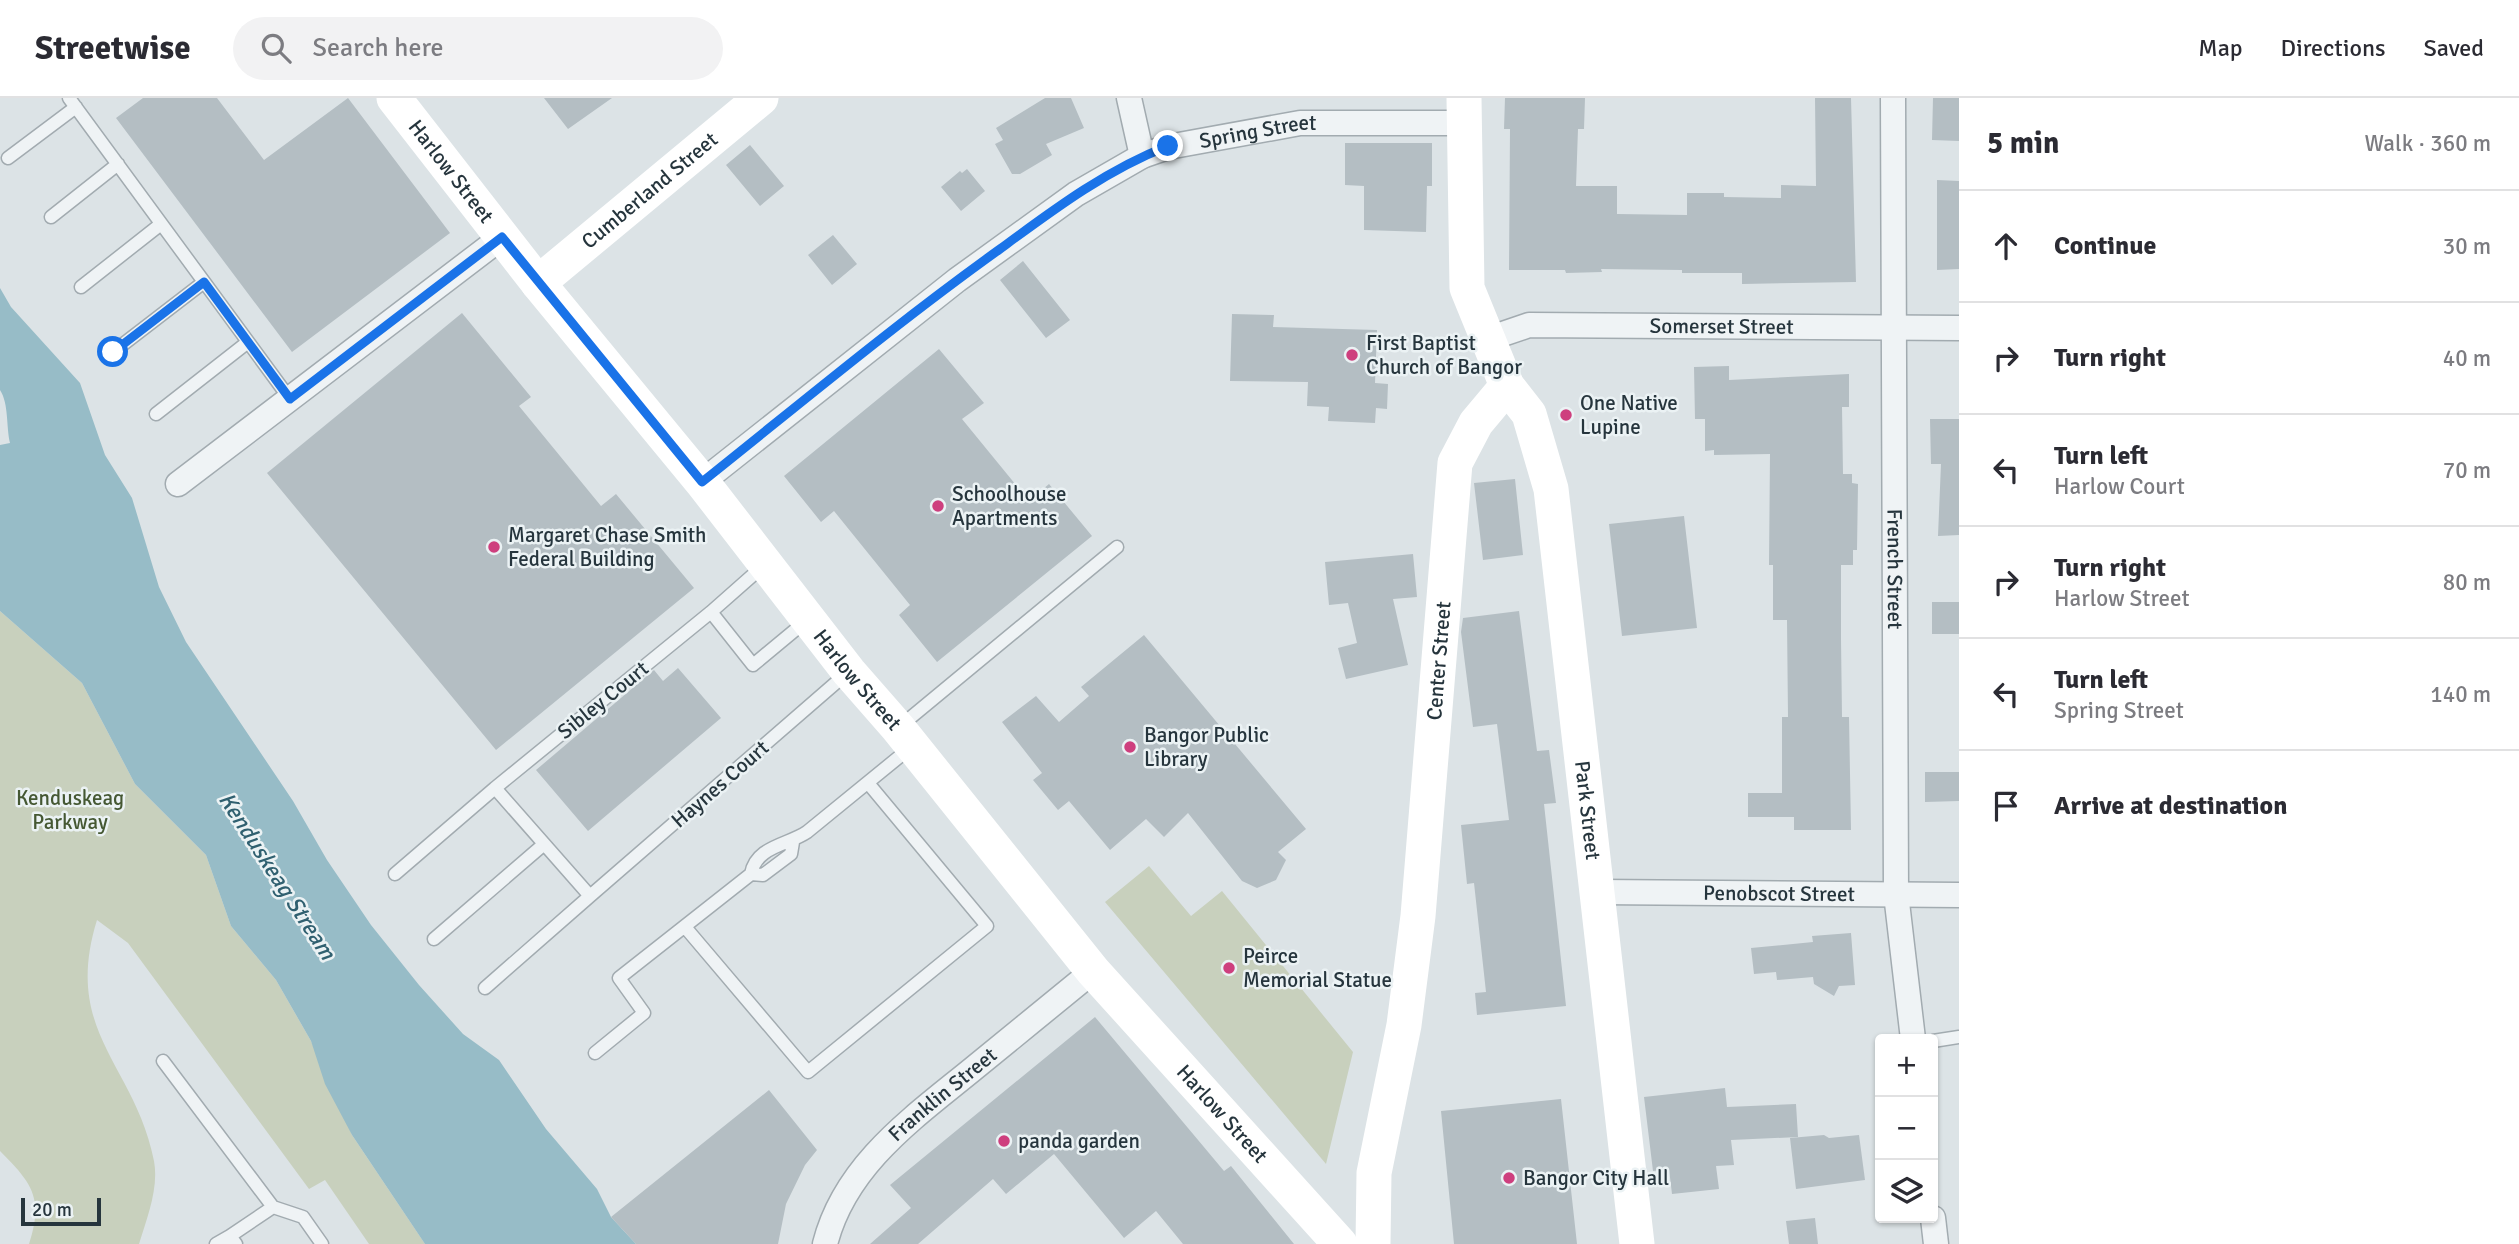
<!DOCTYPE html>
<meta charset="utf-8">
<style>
:root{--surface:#fff;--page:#f2f2f3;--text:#2b2b33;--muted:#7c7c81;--line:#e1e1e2}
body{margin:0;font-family:Signika,sans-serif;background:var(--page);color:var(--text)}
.controls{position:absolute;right:21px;bottom:21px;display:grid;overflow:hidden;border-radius:7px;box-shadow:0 2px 5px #0004}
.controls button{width:63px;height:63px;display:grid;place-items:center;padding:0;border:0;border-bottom:2px solid var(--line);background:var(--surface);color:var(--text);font:35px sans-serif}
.scale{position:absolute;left:21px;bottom:18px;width:80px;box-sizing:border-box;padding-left:7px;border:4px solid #26353d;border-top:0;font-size:19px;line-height:24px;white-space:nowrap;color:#26353d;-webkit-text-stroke:5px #ebf2f4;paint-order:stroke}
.stop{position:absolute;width:21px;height:21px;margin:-16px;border:5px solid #1a73e8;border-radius:50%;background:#fff}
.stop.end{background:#1a73e8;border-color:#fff;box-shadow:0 2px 7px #0008}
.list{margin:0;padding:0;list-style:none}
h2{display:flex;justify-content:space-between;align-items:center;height:91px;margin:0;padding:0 28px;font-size:30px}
h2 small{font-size:23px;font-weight:400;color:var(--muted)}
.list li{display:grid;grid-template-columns:46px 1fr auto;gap:21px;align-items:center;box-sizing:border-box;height:112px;padding:0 28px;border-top:2px solid var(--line)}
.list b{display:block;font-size:26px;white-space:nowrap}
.list p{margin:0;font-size:23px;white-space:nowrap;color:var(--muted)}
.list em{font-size:23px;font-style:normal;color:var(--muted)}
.icon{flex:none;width:38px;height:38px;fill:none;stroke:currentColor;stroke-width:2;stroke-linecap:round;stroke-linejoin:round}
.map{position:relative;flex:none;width:1959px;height:1146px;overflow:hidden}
header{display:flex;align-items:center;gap:42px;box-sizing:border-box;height:98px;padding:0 35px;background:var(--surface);border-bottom:2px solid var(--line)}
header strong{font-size:33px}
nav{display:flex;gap:38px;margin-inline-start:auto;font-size:24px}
.search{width:490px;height:63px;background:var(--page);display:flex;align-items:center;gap:18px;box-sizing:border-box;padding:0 24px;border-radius:38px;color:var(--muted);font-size:26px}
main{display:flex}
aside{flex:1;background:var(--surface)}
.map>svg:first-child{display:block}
.green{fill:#c8d0bd}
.water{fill:#97bcc7}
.building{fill:#b4bec3}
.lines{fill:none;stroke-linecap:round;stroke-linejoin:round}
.lane-casing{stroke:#a2abb0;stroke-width:15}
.street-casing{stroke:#a2abb0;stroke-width:27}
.lane{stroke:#eff3f5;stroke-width:12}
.street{stroke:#eff3f5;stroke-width:24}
.secondary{stroke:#fff;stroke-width:35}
.route{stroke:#1a73e8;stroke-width:9}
.poi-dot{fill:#ce3f7e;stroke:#ebf2f4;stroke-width:2.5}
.labels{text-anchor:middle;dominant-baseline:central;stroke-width:5;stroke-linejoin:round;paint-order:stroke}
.street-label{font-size:21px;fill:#26353d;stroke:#ebf2f4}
.poi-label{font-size:21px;fill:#26353d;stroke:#ebf2f4;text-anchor:start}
.park-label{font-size:21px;fill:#455833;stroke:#ebf2f4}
.water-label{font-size:23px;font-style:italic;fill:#306070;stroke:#ebf2f4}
</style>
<header>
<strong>Streetwise</strong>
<div class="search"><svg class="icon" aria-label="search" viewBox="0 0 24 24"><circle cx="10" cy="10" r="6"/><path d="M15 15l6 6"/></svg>Search here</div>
<nav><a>Map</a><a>Directions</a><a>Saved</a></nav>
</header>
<main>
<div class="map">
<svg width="1959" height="1146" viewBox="0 0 1959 1146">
<rect width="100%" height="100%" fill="#dce3e6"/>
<path class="green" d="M 0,513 L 82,585 L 135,686 L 206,757 L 231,828 L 276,882 L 311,943 L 352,1037 L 425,1146 L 369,1146 L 325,1082 L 309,1091 L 128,845 L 97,822 C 62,935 135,966 154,1063 C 159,1090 147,1120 139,1146 L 29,1146 C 44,1100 32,1085 0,1053 Z
M 1149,768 L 1191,818 L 1222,793 L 1353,954 L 1326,1066 L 1105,804 Z"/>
<path class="water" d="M 0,190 L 11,209 L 80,285 L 105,357 L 132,400 L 159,489 L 186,544 L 293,703 L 327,762 L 371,827 L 419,887 L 463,936 L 499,962 L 546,1031 L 597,1091 L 611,1119 L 636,1146 L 425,1146 L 352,1037 L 325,986 L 311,943 L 276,882 L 231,828 L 206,757 L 135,686 L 82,585 L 0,513 L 0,347 L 10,345 C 6,328 9,306 0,292 Z"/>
<path class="building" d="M 143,0 L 217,0 L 264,62 L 348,0 L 450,135 L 292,254 L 116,20 Z
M 544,0 L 612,0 L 568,31 Z
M 1045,0 L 1071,0 L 1084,30 L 1046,46 L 1052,57 L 1020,76 L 1012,76 L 995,46 L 1003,42 L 996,30 Z
M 1505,0 L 1585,0 L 1584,31 L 1578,31 L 1576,88 L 1617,88 L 1617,116 L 1687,117 L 1687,95 L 1724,95 L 1724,99 L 1781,100 L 1781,87 L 1816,88 L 1815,0 L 1851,0 L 1856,184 L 1742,186 L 1742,175 L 1682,175 L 1682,172 L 1601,171 L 1602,174 L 1566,175 L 1565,172 L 1509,172 L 1510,31 L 1504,31 Z
M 1933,0 L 1959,0 L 1959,43 L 1932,42 Z
M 1345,45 L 1432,45 L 1432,88 L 1427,88 L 1426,134 L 1364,132 L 1364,88 L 1345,87 Z
M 750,47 L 784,88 L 760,108 L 726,67 Z
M 967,71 L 985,93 L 961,113 L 941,89 L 960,73 L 962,75 Z
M 1937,82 L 1959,83 L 1959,171 L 1937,172 Z
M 833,137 L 857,166 L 832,187 L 808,157 Z
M 1023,163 L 1070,222 L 1046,240 L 1000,182 Z
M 462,215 L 531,299 L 519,308 L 601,408 L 616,396 L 694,490 L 496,652 L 267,375 Z
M 1232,216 L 1274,217 L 1273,229 L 1377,232 L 1375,285 L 1388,286 L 1387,311 L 1376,310 L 1375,325 L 1328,323 L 1329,309 L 1307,308 L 1308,284 L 1230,283 Z
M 939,251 L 984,305 L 962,321 L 1029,403 L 1049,386 L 1092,438 L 937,564 L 899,517 L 910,507 L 834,413 L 821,424 L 784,378 Z
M 1729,268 L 1729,282 L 1849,276 L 1849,309 L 1842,309 L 1843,376 L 1852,376 L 1852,385 L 1858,386 L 1857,452 L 1853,452 L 1853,467 L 1841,467 L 1841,541 L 1842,619 L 1849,619 L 1851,732 L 1794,732 L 1794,719 L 1748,719 L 1748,695 L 1782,695 L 1782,619 L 1788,619 L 1787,522 L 1773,522 L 1773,467 L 1769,467 L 1770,356 L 1714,357 L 1714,352 L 1705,353 L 1705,321 L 1695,321 L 1694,269 Z
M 1930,321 L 1959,321 L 1959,437 L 1938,438 L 1941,366 L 1931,366 Z
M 1515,381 L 1523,457 L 1483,462 L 1474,385 Z
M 1684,418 L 1697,530 L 1622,538 L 1609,426 Z
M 1413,456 L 1417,499 L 1393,501 L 1408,567 L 1346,581 L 1338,550 L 1357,545 L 1348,505 L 1329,507 L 1325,464 Z
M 1932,504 L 1959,504 L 1959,536 L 1932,536 Z
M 1519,513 L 1537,653 L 1549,652 L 1556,705 L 1544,706 L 1566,908 L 1477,917 L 1475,895 L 1486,894 L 1474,785 L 1467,786 L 1461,727 L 1509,722 L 1497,626 L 1473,629 L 1461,534 L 1463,520 Z
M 1144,537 L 1306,731 L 1278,754 L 1286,762 L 1276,782 L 1257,790 L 1242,783 L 1188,715 L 1164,739 L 1146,721 L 1110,752 L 1069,703 L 1058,712 L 1033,682 L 1042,675 L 1002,624 L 1036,598 L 1059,624 L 1089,598 L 1081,589 Z
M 678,570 L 721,620 L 588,733 L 536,672 L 654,572 L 663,583 Z
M 1925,674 L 1959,674 L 1959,703 L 1925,704 Z
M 1851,835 L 1855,887 L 1839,888 L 1834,898 L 1814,886 L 1813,879 L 1777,882 L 1776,874 L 1754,876 L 1751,850 L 1813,844 L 1812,838 Z
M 1095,919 L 1224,1073 L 1231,1068 L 1294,1146 L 1183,1146 L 1156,1113 L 1124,1140 L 1054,1056 L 1006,1096 L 993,1081 L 918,1146 L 870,1146 L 911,1110 L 890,1087 Z
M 1725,990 L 1727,1009 L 1796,1006 L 1798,1039 L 1731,1042 L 1734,1067 L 1716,1068 L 1719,1091 L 1672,1096 L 1669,1071 L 1653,1073 L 1644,999 Z
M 769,992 L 817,1052 L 805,1067 L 786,1106 L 778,1146 L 636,1146 L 611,1119 Z
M 1561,1001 L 1577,1146 L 1454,1146 L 1441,1013 Z
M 1824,1037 L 1829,1040 L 1859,1037 L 1865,1082 L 1796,1091 L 1790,1040 Z
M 1815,1120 L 1818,1146 L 1789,1146 L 1786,1123 Z"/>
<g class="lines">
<g class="lane-casing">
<path id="lane" d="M 69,0 L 290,301
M 8,60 L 76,9
M 51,119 L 118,66
M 81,189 L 161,126
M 113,254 L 204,184
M 156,316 L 248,244
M 763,468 L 711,514 L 753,567 L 806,523
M 898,630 L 1117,449
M 495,690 L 711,514
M 395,776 L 495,690 L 590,798 L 485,890
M 751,776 L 763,777 L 791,756 L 793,744
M 590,798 L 846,576
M 685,829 L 808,974 L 987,828 L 868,685
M 434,841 L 543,747
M 1933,943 L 1959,939
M 595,955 L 644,915 L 619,880 L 751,776 C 756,748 788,747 807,734 L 910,650
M 163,963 L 273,1109 L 303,1119 L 322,1146
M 230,1138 L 273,1109
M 216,1146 L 230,1138 L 236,1146"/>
</g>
<g class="street-casing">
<g id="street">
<path d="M 1129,0 L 1142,58"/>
<path id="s1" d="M 1893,0 L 1896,796 L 1913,941"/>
<path id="s2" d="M 1488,241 L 1529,227 L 1959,230"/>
<path id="s3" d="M 702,384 L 957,182 L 1076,96 L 1142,58 L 1168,49 L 1300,25 L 1463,25"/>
<path d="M 178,386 L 502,139"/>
<path id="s4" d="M 1599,794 L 1959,797"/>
<path d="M 1933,1120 L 1936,1146"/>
<path id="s5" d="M 825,1146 C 845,1067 913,1020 973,971 C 1013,938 1053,906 1093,873"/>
</g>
</g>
<use href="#lane" class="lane"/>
<use href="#street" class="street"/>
<g class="secondary">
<path id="s6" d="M 394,0 L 538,185 L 702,384 L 849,574 L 898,630 L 1093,873 L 1340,1146"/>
<path id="s7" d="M 1464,0 L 1467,190 L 1507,288 L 1529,316 L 1551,391 L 1637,1146"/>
<path id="s8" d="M 538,185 L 761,0"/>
<path id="s9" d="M 1373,1146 L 1374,1075 L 1404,927 L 1418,818 L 1455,365 L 1476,325 L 1507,288"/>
</g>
</g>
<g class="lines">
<path class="route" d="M 113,254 L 204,184 L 290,301 L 502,139 L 702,384 C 801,305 898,224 1000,151 C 1053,112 1106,72 1168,48"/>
</g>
<g class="poi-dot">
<circle cx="1352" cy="257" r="7"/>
<circle cx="1566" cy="317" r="7"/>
<circle cx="938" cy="408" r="7"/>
<circle cx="494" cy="449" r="7"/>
<circle cx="1130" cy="649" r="7"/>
<circle cx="1229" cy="870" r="7"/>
<circle cx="1004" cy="1043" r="7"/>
<circle cx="1509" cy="1080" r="7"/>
</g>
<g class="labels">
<g class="street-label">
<text stroke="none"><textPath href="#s3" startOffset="667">Spring Street</textPath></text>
<text stroke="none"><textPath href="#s6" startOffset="93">Harlow Street</textPath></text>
<text stroke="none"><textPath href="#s8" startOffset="145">Cumberland Street</textPath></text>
<text stroke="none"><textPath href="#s2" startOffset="236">Somerset Street</textPath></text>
<text stroke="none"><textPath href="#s1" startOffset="471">French Street</textPath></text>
<text stroke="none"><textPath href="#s9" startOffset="588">Center Street</textPath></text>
<text stroke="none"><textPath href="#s6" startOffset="744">Harlow Street</textPath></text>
<text transform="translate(603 602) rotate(-39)">Sibley Court</text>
<text transform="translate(720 686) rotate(-41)">Haynes Court</text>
<text stroke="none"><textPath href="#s7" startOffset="733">Park Street</textPath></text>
<text stroke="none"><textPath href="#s4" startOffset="180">Penobscot Street</textPath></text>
<text stroke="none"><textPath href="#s5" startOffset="194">Franklin Street</textPath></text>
<text stroke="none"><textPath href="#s6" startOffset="1311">Harlow Street</textPath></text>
</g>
<g class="poi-label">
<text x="1366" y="245">First Baptist<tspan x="1366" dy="24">Church of Bangor</tspan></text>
<text x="1580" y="305">One Native<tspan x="1580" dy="24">Lupine</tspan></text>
<text x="952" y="396">Schoolhouse<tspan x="952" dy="24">Apartments</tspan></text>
<text x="508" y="437">Margaret Chase Smith<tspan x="508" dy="24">Federal Building</tspan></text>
<text x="1144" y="637">Bangor Public<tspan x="1144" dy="24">Library</tspan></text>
<text x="1243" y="858">Peirce<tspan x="1243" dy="24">Memorial Statue</tspan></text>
<text x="1018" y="1043">panda garden</text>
<text x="1523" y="1080">Bangor City Hall</text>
</g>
<g class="park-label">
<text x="70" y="700">Kenduskeag<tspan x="70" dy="24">Parkway</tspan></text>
</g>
<g class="water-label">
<text transform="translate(277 778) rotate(57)">Kenduskeag Stream</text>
</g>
</g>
</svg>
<div class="controls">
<button>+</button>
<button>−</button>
<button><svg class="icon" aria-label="layers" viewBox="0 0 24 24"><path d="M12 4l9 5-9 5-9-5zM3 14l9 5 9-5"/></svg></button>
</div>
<div class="scale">20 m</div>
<div class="stop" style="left:113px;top:254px"></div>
<div class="stop end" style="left:1168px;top:48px"></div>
</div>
<aside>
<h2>5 min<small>Walk · 360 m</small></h2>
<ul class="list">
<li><svg class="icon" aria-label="ahead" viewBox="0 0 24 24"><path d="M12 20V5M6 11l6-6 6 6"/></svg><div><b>Continue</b></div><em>30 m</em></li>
<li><svg class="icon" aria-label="right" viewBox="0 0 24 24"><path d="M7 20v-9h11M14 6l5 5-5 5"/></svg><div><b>Turn right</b></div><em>40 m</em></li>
<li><svg class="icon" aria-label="left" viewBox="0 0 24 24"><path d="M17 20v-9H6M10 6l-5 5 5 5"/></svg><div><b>Turn left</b><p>Harlow Court</p></div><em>70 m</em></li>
<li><svg class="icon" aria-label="right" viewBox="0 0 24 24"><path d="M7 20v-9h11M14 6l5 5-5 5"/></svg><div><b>Turn right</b><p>Harlow Street</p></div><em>80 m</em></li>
<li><svg class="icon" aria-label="left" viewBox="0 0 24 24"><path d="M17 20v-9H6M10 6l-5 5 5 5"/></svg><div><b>Turn left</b><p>Spring Street</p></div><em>140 m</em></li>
<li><svg class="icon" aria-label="arrive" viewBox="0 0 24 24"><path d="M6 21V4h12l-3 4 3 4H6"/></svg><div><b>Arrive at destination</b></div></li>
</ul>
</aside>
</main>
